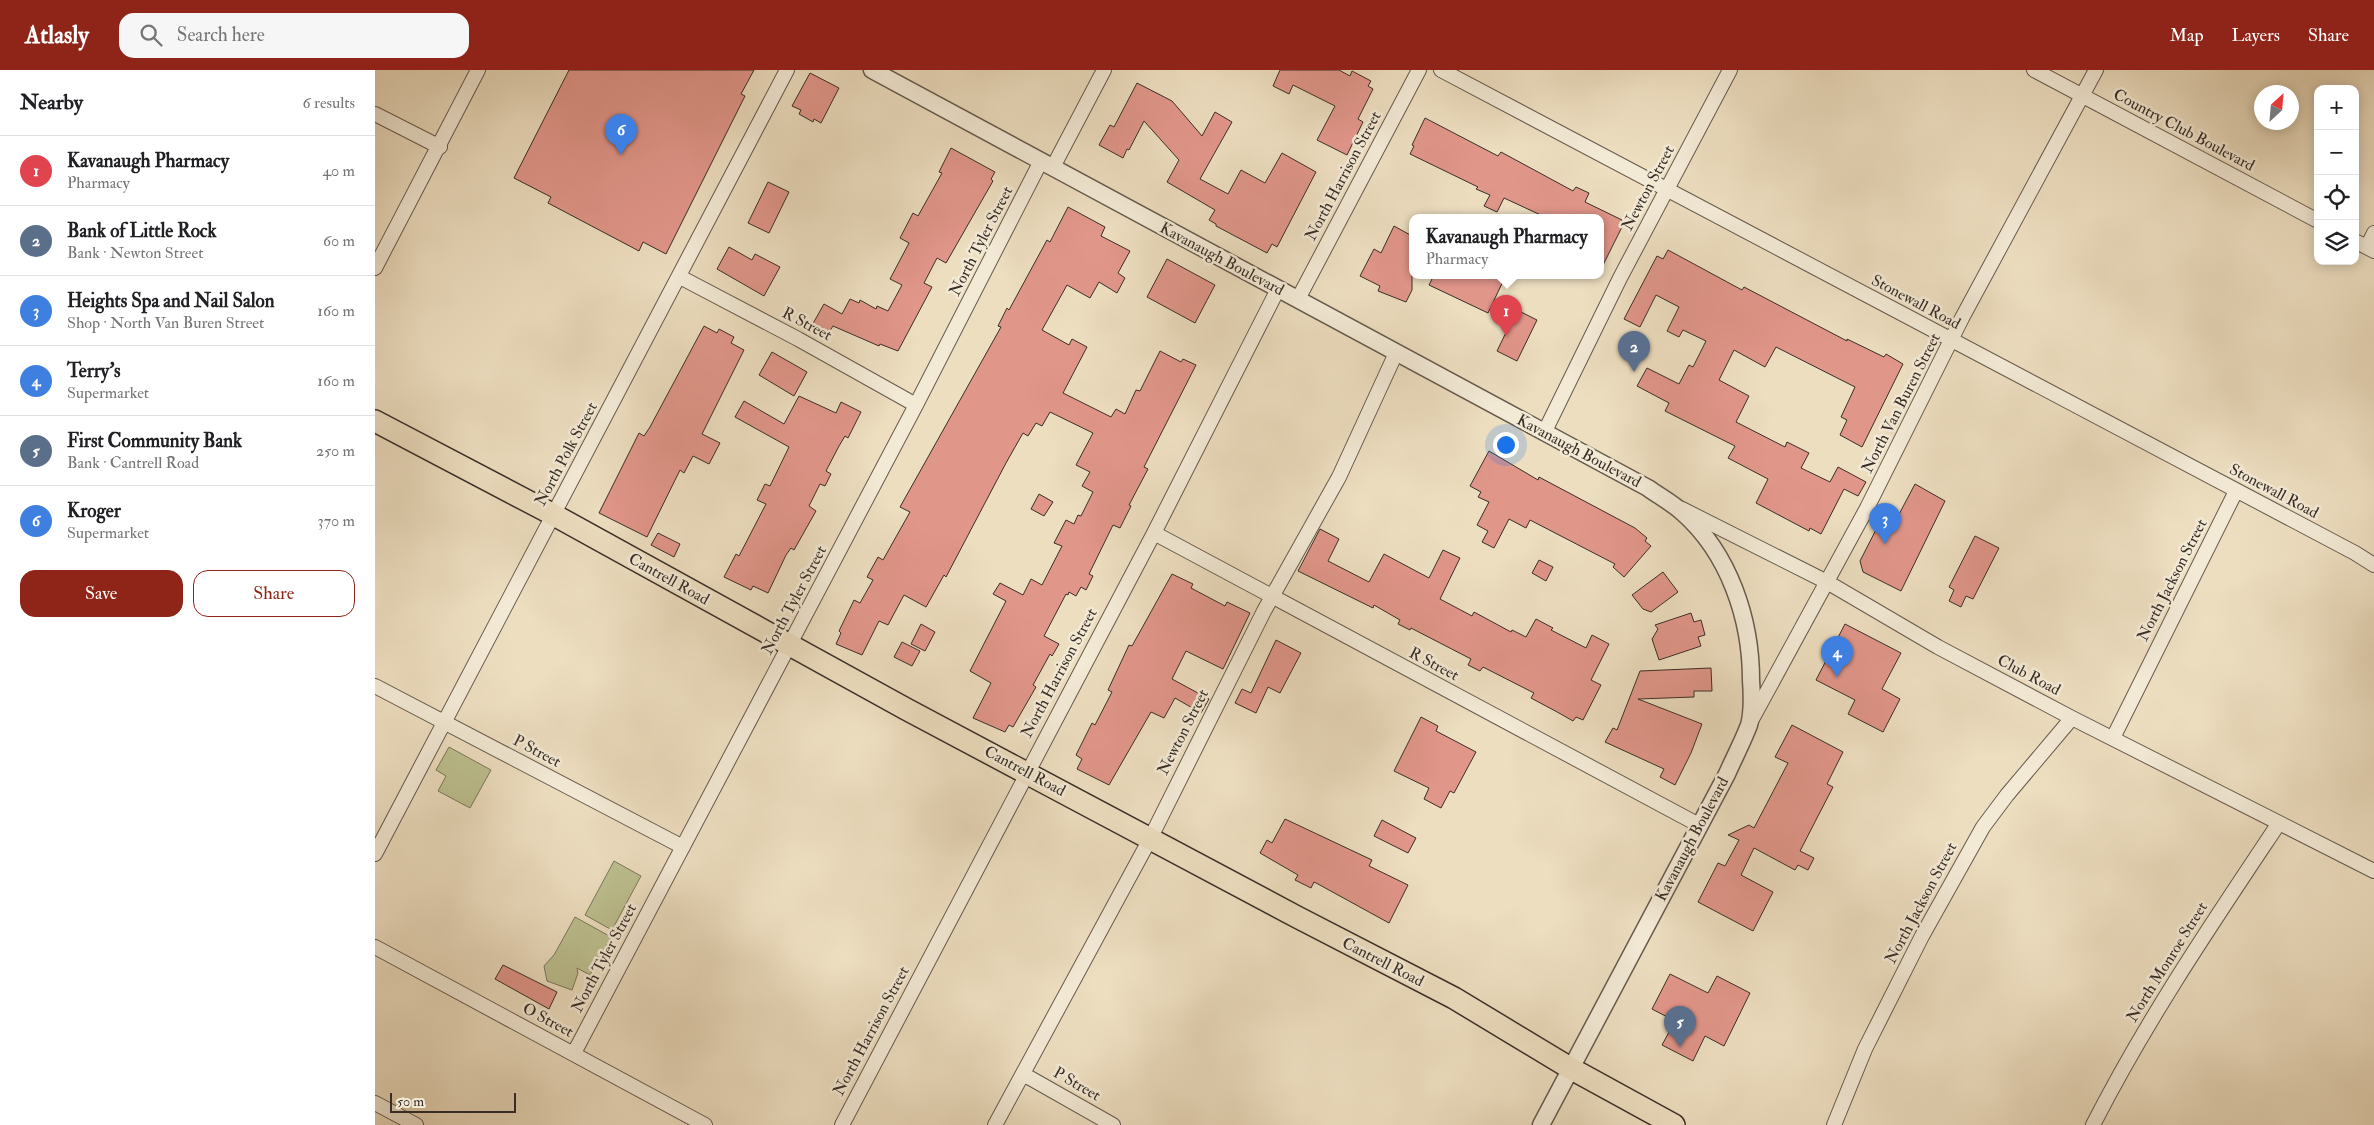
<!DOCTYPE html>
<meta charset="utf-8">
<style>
:root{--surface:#fff;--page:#f6f6f6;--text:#202124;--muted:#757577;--line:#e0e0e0;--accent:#8f2418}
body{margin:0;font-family:"IM FELL Double Pica",serif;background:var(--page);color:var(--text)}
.controls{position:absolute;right:15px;top:15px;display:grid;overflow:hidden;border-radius:10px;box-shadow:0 2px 12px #0003}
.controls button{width:45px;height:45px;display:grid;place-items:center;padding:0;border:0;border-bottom:1px solid var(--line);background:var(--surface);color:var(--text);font:25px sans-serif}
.compass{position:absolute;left:1879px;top:15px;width:45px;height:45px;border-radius:50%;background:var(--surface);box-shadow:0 2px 12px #0003;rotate:26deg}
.scale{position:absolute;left:15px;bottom:12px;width:126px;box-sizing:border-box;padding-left:5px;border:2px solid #392e27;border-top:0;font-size:14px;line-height:18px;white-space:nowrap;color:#392e27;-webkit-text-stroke:4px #f3ead6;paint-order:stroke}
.you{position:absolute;left:1130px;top:374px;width:18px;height:18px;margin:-12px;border:4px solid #fff;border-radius:50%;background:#1a73e8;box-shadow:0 0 0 8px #1a73e833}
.badge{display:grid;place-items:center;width:32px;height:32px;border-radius:50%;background:var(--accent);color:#fff;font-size:16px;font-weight:700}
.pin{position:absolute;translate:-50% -41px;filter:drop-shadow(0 1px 2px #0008)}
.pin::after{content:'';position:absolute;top:26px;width:18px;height:15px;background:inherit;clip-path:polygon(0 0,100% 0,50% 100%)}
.popup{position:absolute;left:1034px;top:144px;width:195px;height:65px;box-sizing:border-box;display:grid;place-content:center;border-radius:10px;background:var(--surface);filter:drop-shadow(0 1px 4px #0005);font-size:16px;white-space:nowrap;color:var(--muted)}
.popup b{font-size:19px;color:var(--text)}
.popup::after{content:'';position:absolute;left:50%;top:100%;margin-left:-10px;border:10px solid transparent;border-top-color:var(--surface)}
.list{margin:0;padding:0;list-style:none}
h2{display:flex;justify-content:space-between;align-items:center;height:65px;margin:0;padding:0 20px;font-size:21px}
h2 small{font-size:16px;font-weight:400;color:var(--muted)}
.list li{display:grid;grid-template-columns:32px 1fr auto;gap:15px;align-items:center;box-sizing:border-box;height:70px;padding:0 20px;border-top:1px solid var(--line)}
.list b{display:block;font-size:19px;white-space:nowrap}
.list p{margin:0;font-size:16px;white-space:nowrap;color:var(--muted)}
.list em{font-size:16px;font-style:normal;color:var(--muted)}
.actions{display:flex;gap:10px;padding:15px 20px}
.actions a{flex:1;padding:11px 0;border:1px solid var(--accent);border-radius:15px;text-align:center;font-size:18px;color:var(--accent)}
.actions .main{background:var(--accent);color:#fff}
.icon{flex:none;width:28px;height:28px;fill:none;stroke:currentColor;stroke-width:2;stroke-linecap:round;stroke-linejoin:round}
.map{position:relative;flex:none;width:1999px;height:1055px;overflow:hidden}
header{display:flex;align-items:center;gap:30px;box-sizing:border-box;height:70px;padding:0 25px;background:var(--accent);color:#fff}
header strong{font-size:24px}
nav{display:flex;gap:28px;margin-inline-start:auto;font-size:18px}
.search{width:350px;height:45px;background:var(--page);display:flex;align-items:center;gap:12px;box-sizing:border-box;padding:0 18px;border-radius:15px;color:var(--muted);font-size:19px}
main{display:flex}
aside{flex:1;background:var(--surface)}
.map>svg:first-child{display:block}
.green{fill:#bdc090;stroke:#7b775c}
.building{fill:#e1968a;stroke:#392e27}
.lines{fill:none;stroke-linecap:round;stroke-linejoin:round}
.minor-casing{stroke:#665a4d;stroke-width:16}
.tertiary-casing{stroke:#665a4d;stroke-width:19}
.primary-casing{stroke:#392e27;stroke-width:24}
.minor{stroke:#f3ead6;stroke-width:14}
.tertiary{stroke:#f3ead6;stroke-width:16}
.primary{stroke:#eddec0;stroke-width:21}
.labels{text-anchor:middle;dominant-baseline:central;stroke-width:5;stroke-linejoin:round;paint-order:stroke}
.street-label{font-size:16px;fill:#392e27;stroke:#f3ead6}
</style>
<header>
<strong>Atlasly</strong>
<div class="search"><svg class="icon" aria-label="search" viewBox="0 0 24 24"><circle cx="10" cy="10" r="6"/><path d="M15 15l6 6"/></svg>Search here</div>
<nav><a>Map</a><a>Layers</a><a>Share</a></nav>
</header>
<main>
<aside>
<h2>Nearby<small>6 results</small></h2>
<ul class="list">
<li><span class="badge" style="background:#e0444e">1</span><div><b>Kavanaugh Pharmacy</b><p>Pharmacy</p></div><em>40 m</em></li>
<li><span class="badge" style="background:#5c6f8a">2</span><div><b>Bank of Little Rock</b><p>Bank · Newton Street</p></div><em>60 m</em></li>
<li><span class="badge" style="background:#3f7fe0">3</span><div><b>Heights Spa and Nail Salon</b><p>Shop · North Van Buren Street</p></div><em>160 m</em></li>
<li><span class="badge" style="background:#3f7fe0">4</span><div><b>Terry's</b><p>Supermarket</p></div><em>160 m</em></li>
<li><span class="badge" style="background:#5c6f8a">5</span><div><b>First Community Bank</b><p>Bank · Cantrell Road</p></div><em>250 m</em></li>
<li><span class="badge" style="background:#3f7fe0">6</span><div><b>Kroger</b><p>Supermarket</p></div><em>370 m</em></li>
</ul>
<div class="actions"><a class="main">Save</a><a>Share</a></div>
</aside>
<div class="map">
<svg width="1999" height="1055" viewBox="0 0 1999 1055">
<rect width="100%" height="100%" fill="#eddec0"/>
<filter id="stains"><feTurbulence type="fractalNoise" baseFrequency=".004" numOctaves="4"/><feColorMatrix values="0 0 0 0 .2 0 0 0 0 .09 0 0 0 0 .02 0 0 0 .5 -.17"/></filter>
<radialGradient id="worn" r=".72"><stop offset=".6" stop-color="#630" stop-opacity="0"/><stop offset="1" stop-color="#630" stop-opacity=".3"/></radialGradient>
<path class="green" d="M 74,677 L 116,700 L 95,738 L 63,721 L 71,706 L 61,700 Z
M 239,791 L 266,806 L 237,860 L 210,845 Z
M 200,847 L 236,867 L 215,905 L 202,898 L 203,903 L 197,920 L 172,911 L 169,896 L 179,885 Z"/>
<path class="building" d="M 194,0 L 379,0 L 366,24 L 370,26 L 291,184 L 268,172 L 264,181 L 173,133 L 176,127 L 139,108 Z
M 905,0 L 964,0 L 975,6 L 977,1 L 996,11 L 993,16 L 998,19 L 983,49 L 988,52 L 972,85 L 942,70 L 960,36 L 918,15 L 914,24 L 898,16 Z
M 435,3 L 464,18 L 446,53 L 439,49 L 438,52 L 424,44 L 426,40 L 417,36 Z
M 762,13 L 797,31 L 827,66 L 840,42 L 857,52 L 825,109 L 853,124 L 866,100 L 890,113 L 907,83 L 941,102 L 902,177 L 897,174 L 892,183 L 841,156 L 841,154 L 834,150 L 840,140 L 792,112 L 804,90 L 769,51 L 754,80 L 752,79 L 748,88 L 724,75 L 735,55 L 739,57 Z
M 1050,48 L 1123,86 L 1126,82 L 1198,121 L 1201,117 L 1214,123 L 1210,132 L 1247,150 L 1244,156 L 1247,157 L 1225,201 L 1225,147 L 1170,147 L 1129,128 L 1122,142 L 1109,136 L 1115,125 L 1101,119 L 1103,117 L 1035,84 L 1039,76 L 1037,75 Z
M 576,78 L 620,102 L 616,109 L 618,111 L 571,193 L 562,188 L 549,213 L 557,217 L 523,281 L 505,274 L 504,276 L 458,256 L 452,265 L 436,257 L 449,234 L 467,244 L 475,229 L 484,233 L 485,230 L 501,239 L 502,236 L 513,241 L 527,215 L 515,209 L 534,173 L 525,168 L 538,143 L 543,146 L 567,103 L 564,102 Z
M 393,112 L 414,122 L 394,163 L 373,153 Z
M 693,137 L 730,157 L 726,166 L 755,181 L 743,203 L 750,208 L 742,223 L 724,212 L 715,228 L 692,215 L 667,260 L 694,275 L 697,269 L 712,277 L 688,323 L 736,347 L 741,339 L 750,344 L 761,320 L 765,321 L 785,281 L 806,292 L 808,289 L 821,295 L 769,397 L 773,399 L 754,435 L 756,436 L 745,458 L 738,455 L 714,504 L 718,506 L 711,520 L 706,517 L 701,526 L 694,522 L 693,525 L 691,524 L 669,566 L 684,574 L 677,586 L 675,584 L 658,615 L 661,617 L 638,657 L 634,655 L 630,662 L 598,648 L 616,613 L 595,601 L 631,531 L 618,524 L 625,513 L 648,525 L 656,509 L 667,515 L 687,476 L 679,473 L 691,450 L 699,454 L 703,445 L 706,446 L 718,422 L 707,416 L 715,402 L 701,395 L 718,363 L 675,342 L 667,356 L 661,353 L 653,366 L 648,363 L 631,393 L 571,507 L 569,505 L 551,537 L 529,525 L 513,555 L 504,551 L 487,585 L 461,574 L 466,563 L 464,561 L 479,530 L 485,533 L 498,510 L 492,507 L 503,487 L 508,490 L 535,442 L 525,437 L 626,257 L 623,256 L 632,238 L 634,240 L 672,170 L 675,172 Z
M 1019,156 L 1037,166 L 1037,220 L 1031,232 L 1003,221 L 1005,216 L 985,206 L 999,179 L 1006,183 Z
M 354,177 L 377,190 L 380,184 L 405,197 L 389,226 L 342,199 Z
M 1293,180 L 1367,220 L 1369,217 L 1472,271 L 1472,269 L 1509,287 L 1511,284 L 1528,294 L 1487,377 L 1465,365 L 1472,350 L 1466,347 L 1480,317 L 1401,277 L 1390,297 L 1359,280 L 1344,310 L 1374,326 L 1361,352 L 1410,377 L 1412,372 L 1434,383 L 1426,398 L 1455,412 L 1463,397 L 1491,412 L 1483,426 L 1469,419 L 1446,464 L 1435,458 L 1434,461 L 1381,433 L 1393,409 L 1353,388 L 1360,376 L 1290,341 L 1294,333 L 1262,316 L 1272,298 L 1304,314 L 1314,295 L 1318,297 L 1331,271 L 1308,260 L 1304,267 L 1292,261 L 1304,237 L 1281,225 L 1265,257 L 1249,249 L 1282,186 L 1288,189 Z
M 792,189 L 840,215 L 820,253 L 772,227 Z
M 1059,205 L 1131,205 L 1113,243 L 1054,215 Z
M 1142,240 L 1162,250 L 1142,291 L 1122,281 Z
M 329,256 L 342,263 L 344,259 L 359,267 L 356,273 L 369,280 L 327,364 L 345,373 L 334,394 L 318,386 L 309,403 L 305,400 L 272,467 L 224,443 L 264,363 L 269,366 L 275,357 Z
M 397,282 L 432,302 L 419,326 L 384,305 Z
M 424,326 L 461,343 L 466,332 L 486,342 L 473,368 L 470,366 L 464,376 L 451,401 L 456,404 L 450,416 L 445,414 L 434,436 L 441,441 L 419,480 L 416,478 L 411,485 L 393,523 L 378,516 L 376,520 L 349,507 L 361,484 L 364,486 L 391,434 L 382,430 L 390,414 L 395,416 L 414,377 L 360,347 L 369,331 L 409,354 Z
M 1114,381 L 1163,410 L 1164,407 L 1260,458 L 1272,468 L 1270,471 L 1276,476 L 1249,507 L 1238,497 L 1240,494 L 1155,450 L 1151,458 L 1134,449 L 1119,478 L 1107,472 L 1113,461 L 1102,455 L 1114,432 L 1103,427 L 1106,422 L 1095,416 Z
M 1540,414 L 1570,431 L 1526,521 L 1488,502 L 1485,491 L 1509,444 L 1521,450 Z
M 664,424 L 678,432 L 669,446 L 656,439 Z
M 945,459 L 964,469 L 953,491 L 994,512 L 1009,484 L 1054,508 L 1068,480 L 1085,488 L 1065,529 L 1097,546 L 1099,542 L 1136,562 L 1137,560 L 1151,567 L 1161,549 L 1178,558 L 1176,560 L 1211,578 L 1217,565 L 1234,574 L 1216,610 L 1226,615 L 1208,650 L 1201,647 L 1198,651 L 1184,643 L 1156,628 L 1159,623 L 1108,597 L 1105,601 L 1093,595 L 1096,589 L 1036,558 L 1035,560 L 1023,554 L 1025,550 L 999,535 L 998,538 L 923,501 Z
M 283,463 L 305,474 L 299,487 L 276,475 Z
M 1600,466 L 1624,478 L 1598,529 L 1591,526 L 1586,537 L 1574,531 L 1579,520 L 1574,517 Z
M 1164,490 L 1178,497 L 1171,511 L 1157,503 Z
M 1288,502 L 1303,522 L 1276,542 L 1268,539 L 1257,525 Z
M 797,504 L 818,514 L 816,518 L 850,536 L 852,532 L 875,543 L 848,599 L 811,581 L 797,609 L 834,629 L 826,643 L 800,628 L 789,648 L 776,642 L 734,715 L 702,699 L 707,689 L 701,685 L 717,653 L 720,655 L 737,622 L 733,620 L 754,575 L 757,576 Z
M 1316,543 L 1319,552 L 1326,550 L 1330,565 L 1323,567 L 1326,576 L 1284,590 L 1277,569 L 1283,559 L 1280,555 Z
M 546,554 L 560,562 L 550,581 L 536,574 Z
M 1470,554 L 1526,583 L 1507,619 L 1525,629 L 1508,662 L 1473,644 L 1480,630 L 1441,610 Z
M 901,570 L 926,583 L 905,623 L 893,617 L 881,643 L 860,633 L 867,619 L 876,623 Z
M 527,572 L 545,581 L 537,596 L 519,587 Z
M 1336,598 L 1337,621 L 1319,621 L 1319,627 L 1263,629 L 1327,654 L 1316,683 L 1300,715 L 1285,707 L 1289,699 L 1230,672 L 1238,658 L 1242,660 L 1265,601 Z
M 1046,647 L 1063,656 L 1061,661 L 1101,682 L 1079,723 L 1075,721 L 1066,738 L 1049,729 L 1054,718 L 1019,701 Z
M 1417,655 L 1468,682 L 1452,714 L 1458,717 L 1425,781 L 1439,788 L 1433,800 L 1423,795 L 1420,800 L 1379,778 L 1366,805 L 1398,822 L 1378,861 L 1323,832 L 1343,793 L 1350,796 L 1364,770 L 1353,765 L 1374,755 L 1379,758 L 1413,693 L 1400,687 Z
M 910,749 L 997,790 L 994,796 L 1033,815 L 1014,853 L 943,814 L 939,812 L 936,818 L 920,810 L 923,805 L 885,783 L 892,770 L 897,773 Z
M 1007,750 L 1041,768 L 1033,783 L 999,766 Z
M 128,895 L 182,922 L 174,939 L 120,909 Z
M 1295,904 L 1333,923 L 1342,906 L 1375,923 L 1349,976 L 1330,966 L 1318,991 L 1287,975 L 1300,951 L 1277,939 Z"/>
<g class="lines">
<g class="minor-casing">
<path id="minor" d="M 1066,0 L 1980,483 L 1999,495
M 1659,0 L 1943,151
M 0,44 L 65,77
M 678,97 L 729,0
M 1980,171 L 1999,181
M 1992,177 L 1999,163
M 0,198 L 103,0
M 305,207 L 423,269 L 541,335
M 923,229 L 1044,0
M 1170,361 L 1245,208 L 1355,0
M 1307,439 L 1452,512 L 1563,577 L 1697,648 L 1999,801
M 779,463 L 1324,755
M 0,616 L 308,777
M 1376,651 L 1492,438 L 1587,248 L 1721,0
M 1738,668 L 1861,421
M 0,784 L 412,0
M 0,877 L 330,1055
M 199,983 L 541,335 L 666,91
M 648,1004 L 738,1055
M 0,1033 L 41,1055
M 467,1055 L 779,463 L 903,219
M 620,1055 L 775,769 L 889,541 L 964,407 L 1021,283
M 1459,1055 L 1490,979 L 1547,866 L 1608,757 L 1632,725 L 1697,648
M 1718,1055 C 1772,949 1838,852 1904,753"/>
</g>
<g class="tertiary-casing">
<path id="tertiary" d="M 497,0 L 1273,418 C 1284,426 1297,433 1307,442 C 1354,483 1376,549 1376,610 C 1377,624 1378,641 1374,655 C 1368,671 1359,688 1352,704 L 1166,1055"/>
</g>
<g class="primary-casing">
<path id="primary" d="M 0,351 L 179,445 L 531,639 L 922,847 L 1079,928 L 1195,998 L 1299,1055"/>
</g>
<use href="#minor" class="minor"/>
<use href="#tertiary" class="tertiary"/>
<use href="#primary" class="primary"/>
</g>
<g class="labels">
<g class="street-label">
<text transform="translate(1809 60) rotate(28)">Country Club Boulevard</text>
<text transform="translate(968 106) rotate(-62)">North Harrison Street</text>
<text transform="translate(1273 118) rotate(-62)">Newton Street</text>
<text transform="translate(606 171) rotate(-63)">North Tyler Street</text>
<text transform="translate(847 189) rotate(28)">Kavanaugh Boulevard</text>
<text transform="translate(1541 232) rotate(28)">Stonewall Road</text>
<text transform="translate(432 254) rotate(28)">R Street</text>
<text transform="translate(1526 333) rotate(-63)">North Van Buren Street</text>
<text transform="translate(1204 381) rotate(28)">Kavanaugh Boulevard</text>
<text transform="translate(191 384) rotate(-62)">North Polk Street</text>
<text transform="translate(1899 421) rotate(28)">Stonewall Road</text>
<text transform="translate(294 509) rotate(29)">Cantrell Road</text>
<text transform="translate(1797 510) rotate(-63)">North Jackson Street</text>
<text transform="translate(419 530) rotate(-62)">North Tyler Street</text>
<text transform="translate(1059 594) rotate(28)">R Street</text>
<text transform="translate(684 603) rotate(-62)">North Harrison Street</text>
<text transform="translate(1654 605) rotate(28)">Club Road</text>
<text transform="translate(808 662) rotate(-63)">Newton Street</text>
<text transform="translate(162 681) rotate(28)">P Street</text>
<text transform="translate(650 701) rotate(28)">Cantrell Road</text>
<text transform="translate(1317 769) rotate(-62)">Kavanaugh Boulevard</text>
<text transform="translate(1546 833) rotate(-62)">North Jackson Street</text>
<text transform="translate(229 888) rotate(-62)">North Tyler Street</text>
<text transform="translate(1008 892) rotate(27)">Cantrell Road</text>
<text transform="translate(1792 892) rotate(-58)">North Monroe Street</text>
<text transform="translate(173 950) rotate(28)">O Street</text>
<text transform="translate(496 961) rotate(-62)">North Harrison Street</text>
<text transform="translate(702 1014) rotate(30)">P Street</text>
</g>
</g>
<rect width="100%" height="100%" filter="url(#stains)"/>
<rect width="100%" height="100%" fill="url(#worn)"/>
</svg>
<div class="controls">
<button>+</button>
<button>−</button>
<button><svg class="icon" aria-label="locate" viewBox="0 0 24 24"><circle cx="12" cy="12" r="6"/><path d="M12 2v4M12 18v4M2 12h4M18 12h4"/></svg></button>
<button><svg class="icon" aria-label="layers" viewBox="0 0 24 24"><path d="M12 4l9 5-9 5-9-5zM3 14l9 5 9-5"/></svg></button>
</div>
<svg class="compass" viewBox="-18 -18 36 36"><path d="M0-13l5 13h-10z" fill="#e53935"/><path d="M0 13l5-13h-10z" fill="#757577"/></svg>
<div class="scale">50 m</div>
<div class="you"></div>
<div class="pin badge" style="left:1131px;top:266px;background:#e0444e">1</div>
<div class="popup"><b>Kavanaugh Pharmacy</b>Pharmacy</div>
<div class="pin badge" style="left:1259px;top:302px;background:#5c6f8a">2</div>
<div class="pin badge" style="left:1510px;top:474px;background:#3f7fe0">3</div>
<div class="pin badge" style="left:1462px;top:607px;background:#3f7fe0">4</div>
<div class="pin badge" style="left:1305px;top:977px;background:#5c6f8a">5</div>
<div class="pin badge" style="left:246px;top:85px;background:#3f7fe0">6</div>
</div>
</main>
